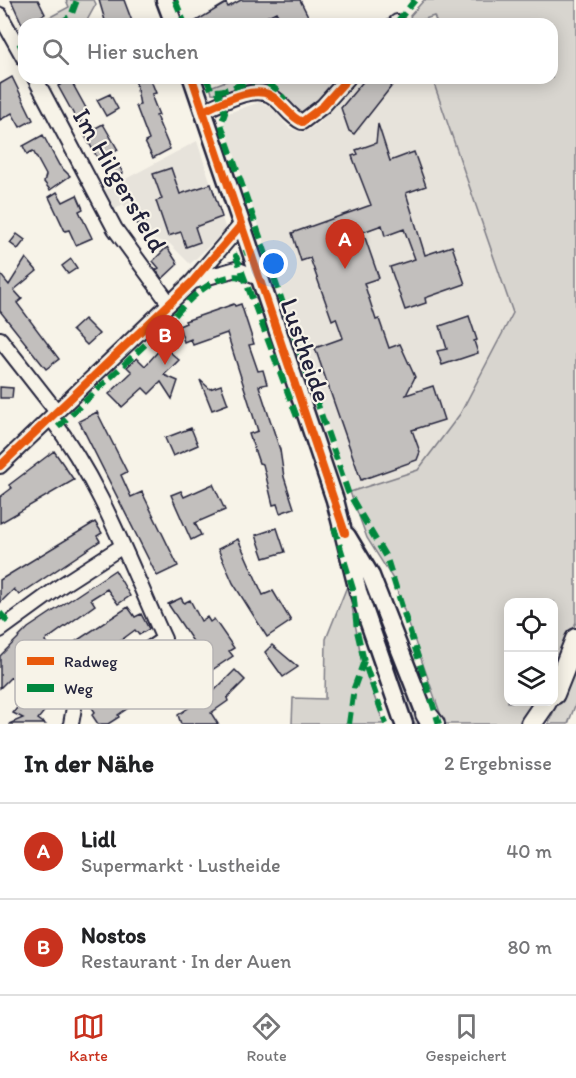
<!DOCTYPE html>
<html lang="de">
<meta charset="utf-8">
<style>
:root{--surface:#fff;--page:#f6f6f6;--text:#202124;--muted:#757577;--line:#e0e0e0;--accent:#c8321e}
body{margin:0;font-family:Itim,sans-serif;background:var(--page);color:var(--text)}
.controls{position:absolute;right:18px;bottom:18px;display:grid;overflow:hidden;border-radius:12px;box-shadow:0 3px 15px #0003}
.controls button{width:54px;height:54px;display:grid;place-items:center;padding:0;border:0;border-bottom:2px solid var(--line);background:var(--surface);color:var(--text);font:30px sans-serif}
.you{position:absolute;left:274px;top:264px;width:21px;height:21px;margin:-15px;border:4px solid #fff;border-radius:50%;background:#1a73e8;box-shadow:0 0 0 9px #1a73e833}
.badge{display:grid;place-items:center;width:39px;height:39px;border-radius:50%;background:var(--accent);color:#fff;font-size:20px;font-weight:700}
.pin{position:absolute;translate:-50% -50px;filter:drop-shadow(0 2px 3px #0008)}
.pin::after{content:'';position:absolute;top:32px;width:21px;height:18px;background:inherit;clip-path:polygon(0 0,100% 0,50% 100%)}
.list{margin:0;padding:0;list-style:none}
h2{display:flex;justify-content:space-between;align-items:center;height:78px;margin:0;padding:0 24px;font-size:26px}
h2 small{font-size:20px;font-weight:400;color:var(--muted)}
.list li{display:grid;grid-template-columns:39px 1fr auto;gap:18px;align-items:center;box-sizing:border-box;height:96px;padding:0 24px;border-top:2px solid var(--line)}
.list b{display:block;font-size:22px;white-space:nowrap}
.list p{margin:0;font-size:20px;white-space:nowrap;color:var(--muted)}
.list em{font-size:20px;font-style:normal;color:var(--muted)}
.icon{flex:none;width:33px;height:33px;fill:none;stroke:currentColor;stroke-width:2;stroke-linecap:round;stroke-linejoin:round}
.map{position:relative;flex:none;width:576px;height:724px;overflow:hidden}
.search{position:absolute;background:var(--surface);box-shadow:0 3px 15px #0003;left:18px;right:18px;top:18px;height:66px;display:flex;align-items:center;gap:15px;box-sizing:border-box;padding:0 21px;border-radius:18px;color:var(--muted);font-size:22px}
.sheet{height:270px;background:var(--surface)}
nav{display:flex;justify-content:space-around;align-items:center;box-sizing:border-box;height:84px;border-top:2px solid var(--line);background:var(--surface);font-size:16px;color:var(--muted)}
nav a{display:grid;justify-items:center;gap:3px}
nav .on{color:var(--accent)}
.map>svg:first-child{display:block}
.built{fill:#e7e3db}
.green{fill:#d8d5cf;stroke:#7d7c85;stroke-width:1.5}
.building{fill:#c2bfbd;stroke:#22223b;stroke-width:1.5}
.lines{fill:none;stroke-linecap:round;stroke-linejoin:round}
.minor-casing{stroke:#22223b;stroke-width:18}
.major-casing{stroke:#22223b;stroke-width:21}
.highway-casing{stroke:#22223b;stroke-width:24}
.minor{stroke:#f7f3e8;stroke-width:14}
.major{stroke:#f7f3e8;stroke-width:16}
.highway{stroke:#f7f3e8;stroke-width:20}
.quiet{stroke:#00873e;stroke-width:6;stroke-dasharray:12 6;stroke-linecap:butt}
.cycleway-casing{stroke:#f7f3e8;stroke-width:11}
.cycleway{stroke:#e8590c;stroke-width:8}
.labels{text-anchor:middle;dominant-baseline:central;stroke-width:4.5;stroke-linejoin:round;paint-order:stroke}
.street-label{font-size:26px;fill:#22223b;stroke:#f7f3e8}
.key{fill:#f7f3e8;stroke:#b7b4b4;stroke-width:1.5}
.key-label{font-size:16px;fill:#22223b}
</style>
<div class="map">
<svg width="576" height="724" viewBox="0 0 576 724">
<rect width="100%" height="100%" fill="#f7f3e8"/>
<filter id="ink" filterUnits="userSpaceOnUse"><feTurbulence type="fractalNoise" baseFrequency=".0167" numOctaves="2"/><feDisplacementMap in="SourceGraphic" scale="12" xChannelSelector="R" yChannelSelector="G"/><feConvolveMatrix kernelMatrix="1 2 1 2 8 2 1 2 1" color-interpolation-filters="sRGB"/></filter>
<g filter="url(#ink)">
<path class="built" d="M 357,78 L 432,78 L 513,313 L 460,414 L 418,470 L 350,492 L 224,124 L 228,113 L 260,102 L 271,107 L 289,128 L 301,132 L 308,130 L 320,122 Z
M 197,141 L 226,230 L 190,264 L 170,244 L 149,238 L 123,204 L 114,210 L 105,190 Z"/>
<path class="green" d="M 66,0 L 94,0 L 96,4 L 85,24 L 37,24 L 69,7 Z
M 424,0 L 576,0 L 576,622 L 554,675 L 554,602 L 508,602 L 508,702 L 541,702 L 528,724 L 444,724 L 393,579 L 367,538 L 350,492 L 418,470 L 460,414 L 513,313 L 432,78 L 552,78 L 552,24 L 437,24 L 434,16 L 413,23 L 410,16 Z
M 234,78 L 339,78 L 318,103 L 302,113 C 286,108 281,88 264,84 C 245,79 229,96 212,93 L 210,87 Z
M 348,584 L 362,662 L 384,724 L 292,724 L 293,698 L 325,699 L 326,639 Z
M 379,617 L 388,631 L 419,724 L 415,724 L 391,669 L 376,620 Z
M 576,662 L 576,703 L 568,724 L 548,724 Z"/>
<path class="building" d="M 11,0 L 38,0 L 45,14 L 34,20 L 37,24 L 22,24 Z
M 99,0 L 124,0 L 133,24 L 106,24 Z
M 241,0 L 300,0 L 309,18 L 296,24 L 283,24 L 276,12 L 252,24 L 191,24 L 226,3 L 228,7 Z
M 12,77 L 33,120 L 20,127 L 12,113 L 0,120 L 0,84 Z
M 135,78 L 150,78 L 156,93 L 152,94 L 153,100 L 159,115 L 156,116 L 170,149 L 153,158 L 145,142 L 149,140 L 136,106 L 140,105 Z
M 366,78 L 398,78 L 354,134 L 349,131 L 341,108 Z
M 70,79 L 87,110 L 79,124 L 58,86 Z
M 110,94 L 118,109 L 106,116 L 97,100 Z
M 103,124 L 118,150 L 112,153 L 123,173 L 110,180 L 84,134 Z
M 378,124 L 390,161 L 414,152 L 426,186 L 406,193 L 425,255 L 452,246 L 465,284 L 425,298 L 426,303 L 405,310 L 390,267 L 415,259 L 404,229 L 385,236 L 382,225 L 363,232 L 379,278 L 364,283 L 376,320 L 379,319 L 389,348 L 400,344 L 415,377 L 406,395 L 433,386 L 444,420 L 412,430 L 420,452 L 417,460 L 361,480 L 315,348 L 343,338 L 336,318 L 332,320 L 310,258 L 301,261 L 292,233 L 371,205 L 352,156 L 358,154 L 356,150 L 376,143 Z
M 43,135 L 59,165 L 70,176 L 50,190 L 44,182 L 46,175 L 33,151 L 27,154 L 23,146 Z
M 171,168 L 180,194 L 211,184 L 222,217 L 195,227 L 200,242 L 186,247 L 181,232 L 168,236 L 156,201 L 162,199 L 153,174 Z
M 57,192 L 63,202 L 77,195 L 83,209 L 79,211 L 92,238 L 76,245 L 69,230 L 65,231 L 49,197 Z
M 142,212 L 148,220 L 140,227 L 134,219 Z
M 17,234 L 25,240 L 18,249 L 10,243 Z
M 167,247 L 178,264 L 162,279 L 156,270 L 159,268 L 153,261 Z
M 26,258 L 37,271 L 14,290 L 22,299 L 17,303 L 59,359 L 46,369 L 0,311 L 0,274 L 9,285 Z
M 71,259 L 77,268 L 68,274 L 62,266 Z
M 234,304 L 235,306 L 241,304 L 254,344 L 249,345 L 258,371 L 263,370 L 267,384 L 259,386 L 280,450 L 284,477 L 294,508 L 280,513 L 277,504 L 273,505 L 263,464 L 259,463 L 249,434 L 258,431 L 227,333 L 193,345 L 191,339 L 184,342 L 179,326 L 186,323 L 185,321 Z
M 469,316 L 477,340 L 474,341 L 478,353 L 442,365 L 437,351 L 447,349 L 440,326 Z
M 84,319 L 99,334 L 87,345 L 72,330 Z
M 163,346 L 179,360 L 164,375 L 178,381 L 172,399 L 161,382 L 149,394 L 143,388 L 122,407 L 109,394 L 132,372 L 127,367 L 137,358 L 145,366 Z
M 200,380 L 210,389 L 221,385 L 228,404 L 212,410 Z
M 0,387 L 13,388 L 12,398 L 0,398 Z
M 97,412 L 127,472 L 121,475 L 131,497 L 142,492 L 178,566 L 157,576 L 79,421 Z
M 191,428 L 198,445 L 173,456 L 165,438 Z
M 54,451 L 74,480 L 0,523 L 0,497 L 12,488 L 9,485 Z
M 213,484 L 225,510 L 195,523 L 201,535 L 191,540 L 171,495 L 181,491 L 184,497 Z
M 95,522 L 102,533 L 97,536 L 100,541 L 19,595 L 14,589 L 0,603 L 0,580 Z
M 277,528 L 285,552 L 264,558 L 256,535 Z
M 238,539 L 263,595 L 273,591 L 291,621 L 267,637 L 233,583 L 218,549 Z
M 115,570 L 130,596 L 118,604 L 107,589 L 91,599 L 95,605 L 45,641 L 55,655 L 128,607 L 135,617 L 141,614 L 149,629 L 139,635 L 135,630 L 112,647 L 109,642 L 82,660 L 84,664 L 70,673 L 61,664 L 58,669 L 37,648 L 23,662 L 26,664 L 19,671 L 21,673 L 14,680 L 11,677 L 0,688 L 0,656 L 28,628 Z
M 181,598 L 184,603 L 190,600 L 201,621 L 207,617 L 210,622 L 214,619 L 234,648 L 229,651 L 233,656 L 212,670 L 168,604 Z
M 272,645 L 298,667 L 283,677 L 265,652 Z
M 170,653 L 176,662 L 172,665 L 177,672 L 157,686 L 153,680 L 123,701 L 128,708 L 118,715 L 119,717 L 108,724 L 98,724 L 92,715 L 95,712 L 91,706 Z
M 235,670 L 245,680 L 227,698 L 228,701 L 211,713 L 218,724 L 181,724 L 178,715 L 215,690 Z
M 42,688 L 54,699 L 38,719 L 45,724 L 9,724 L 23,718 L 13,713 L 20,704 L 26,709 Z"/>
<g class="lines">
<g class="minor-casing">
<path id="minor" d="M 0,15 L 24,58
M 395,24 L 397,22
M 35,78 L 115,229 L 169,303
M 203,111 C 220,104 252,85 270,95 C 283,102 288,116 302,122 L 323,106 L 348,78
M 194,281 L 236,269 L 259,278
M 0,339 L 57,412
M 51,418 C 101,483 130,565 164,639 L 81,695 L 75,702 L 71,724
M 0,466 L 192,282 L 240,226
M 0,630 L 62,585 L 121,547"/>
</g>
<g class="major-casing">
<path id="major" d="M 165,0 L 174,24
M 192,78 L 335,500 L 358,591 L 404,724
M 347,536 L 371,576 L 429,724"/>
</g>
<g class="highway-casing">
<path id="highway" d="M 554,694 L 576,639
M 426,714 L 434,724
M 531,724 L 546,702"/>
</g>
<use href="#minor" class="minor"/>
<use href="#major" class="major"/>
<use href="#highway" class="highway"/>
<path class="quiet" d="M 175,0 L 185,24
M 397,22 L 415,0
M 59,24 L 71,16 L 77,0
M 18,47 L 24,44
M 206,78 L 212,91 C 241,93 257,62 285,100
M 218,91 L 225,113 L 221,124 L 348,492 L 387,559 L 439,724
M 255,249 L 236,256 L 297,417
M 58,427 L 172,319 C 187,300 217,271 243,277
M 334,527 L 353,589 L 357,631 L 364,661 L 386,724
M 0,613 L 9,623
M 349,724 L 354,688 L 364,661"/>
<g class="cycleway-casing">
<path id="cycleway" d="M 192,78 L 345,533
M 203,111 C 220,104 252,85 270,95 C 283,102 288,116 302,122 L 323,106 L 348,78
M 0,466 L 192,282 L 240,226"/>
</g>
<use href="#cycleway" class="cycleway"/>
</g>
</g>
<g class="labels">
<g class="street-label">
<text transform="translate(120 180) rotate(60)">Im Hilgersfeld</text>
<text transform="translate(306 350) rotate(71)">Lustheide</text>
</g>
</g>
<rect x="15" y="640" width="198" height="69" rx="9" class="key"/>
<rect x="27" y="657" width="27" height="8" fill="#e8590c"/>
<rect x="27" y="684" width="27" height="8" fill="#00873e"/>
<g class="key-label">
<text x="64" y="667">Radweg</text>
<text x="64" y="694">Weg</text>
</g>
</svg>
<div class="controls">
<button><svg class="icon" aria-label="locate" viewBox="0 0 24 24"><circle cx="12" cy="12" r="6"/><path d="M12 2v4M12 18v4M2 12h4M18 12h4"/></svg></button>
<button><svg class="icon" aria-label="layers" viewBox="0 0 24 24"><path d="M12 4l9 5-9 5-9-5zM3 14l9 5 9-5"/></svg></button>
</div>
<div class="you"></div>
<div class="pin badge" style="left:345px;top:269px">A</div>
<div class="pin badge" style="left:165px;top:365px">B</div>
<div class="search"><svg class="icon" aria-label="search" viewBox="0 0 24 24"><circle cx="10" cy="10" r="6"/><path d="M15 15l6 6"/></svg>Hier suchen</div>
</div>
<section class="sheet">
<h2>In der Nähe<small>2 Ergebnisse</small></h2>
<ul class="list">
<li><span class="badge">A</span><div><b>Lidl</b><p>Supermarkt · Lustheide</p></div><em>40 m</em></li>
<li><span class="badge">B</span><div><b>Nostos</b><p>Restaurant · In der Auen</p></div><em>80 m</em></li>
</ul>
</section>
<nav>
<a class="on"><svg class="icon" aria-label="map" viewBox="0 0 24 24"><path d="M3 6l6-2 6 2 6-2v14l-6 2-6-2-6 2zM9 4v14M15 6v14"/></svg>Karte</a>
<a><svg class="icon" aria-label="directions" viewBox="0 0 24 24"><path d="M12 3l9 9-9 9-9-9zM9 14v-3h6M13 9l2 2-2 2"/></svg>Route</a>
<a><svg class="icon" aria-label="saved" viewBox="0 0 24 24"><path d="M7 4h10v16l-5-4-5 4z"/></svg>Gespeichert</a>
</nav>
